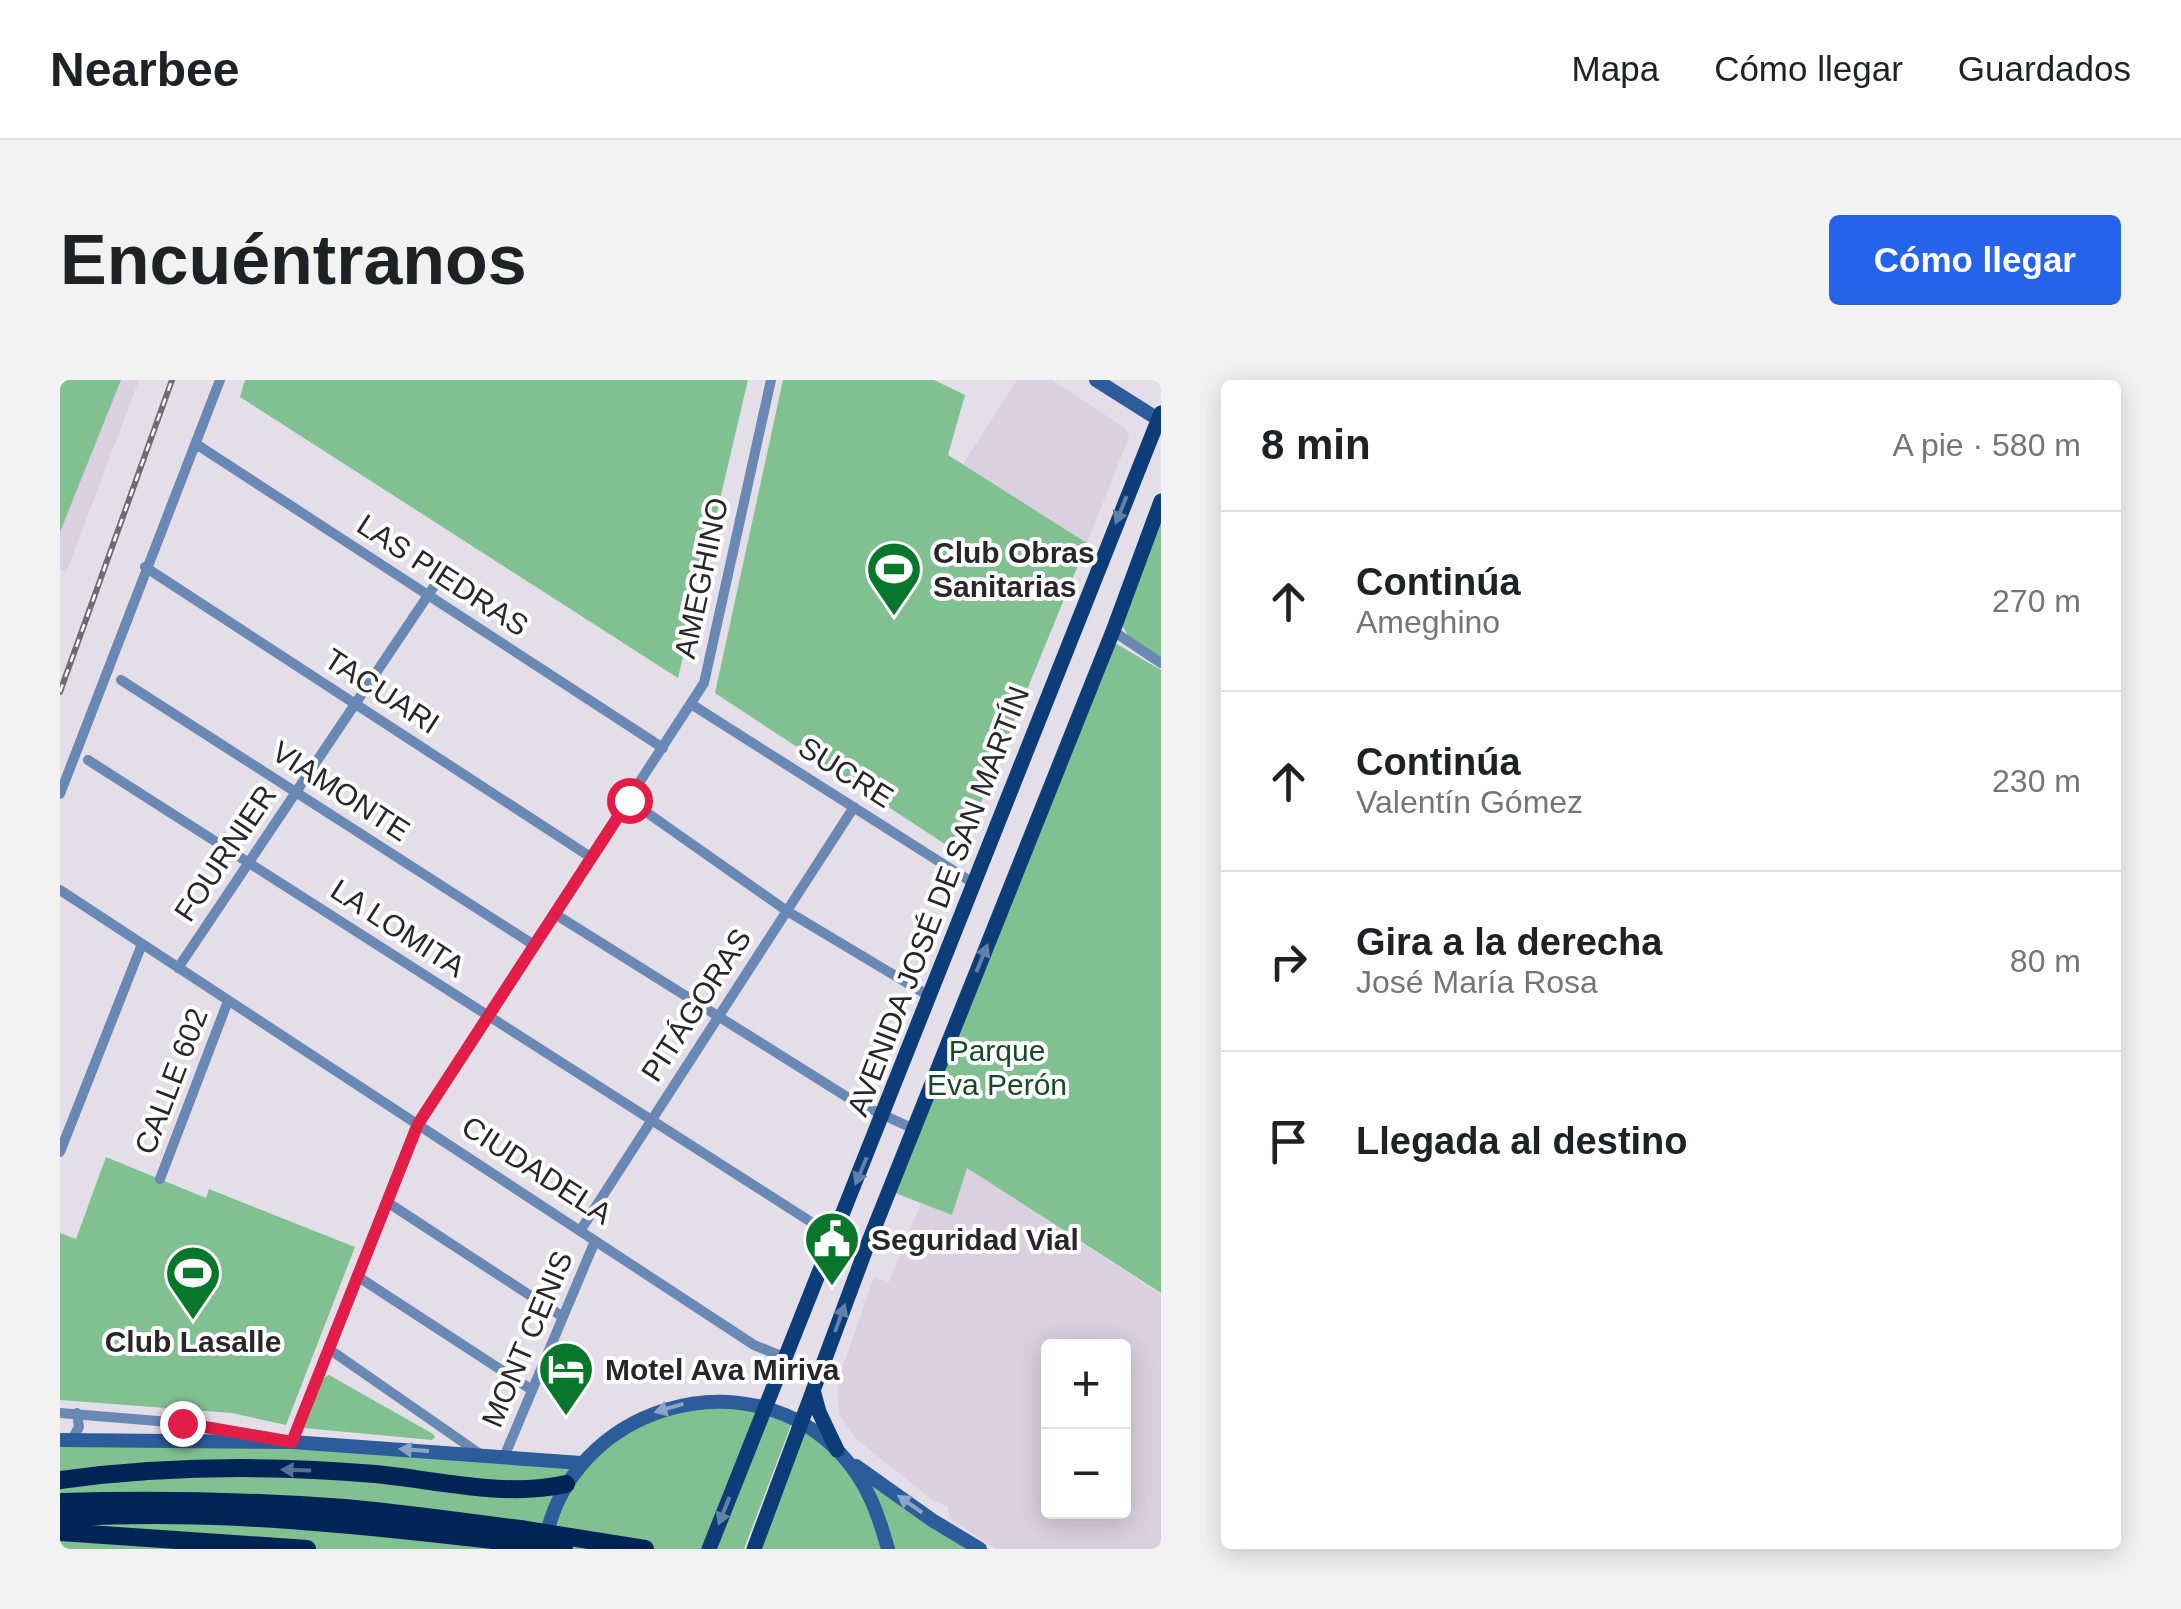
<!DOCTYPE html>
<html lang="es">
<meta charset="utf-8">
<style>
:root{--surface:#fff;--page:#f2f2f2;--text:#202124;--muted:#757577;--line:#e0e0e0;--accent:#2563eb}
body{margin:0;font-family:Helvetica,sans-serif;background:var(--page);color:var(--text)}
.controls{position:absolute;right:30px;bottom:30px;display:grid;overflow:hidden;border-radius:10px;box-shadow:0 5px 25px #0003}
.controls button{width:90px;height:90px;display:grid;place-items:center;padding:0;border:0;border-bottom:2px solid var(--line);background:var(--surface);color:var(--text);font:50px sans-serif}
.stop{position:absolute;width:30px;height:30px;margin:-22px;border:8px solid #e11d48;border-radius:50%;background:#fff}
.stop.end{background:#e11d48;border-color:#fff;box-shadow:0 2px 10px #0008}
.list{margin:0;padding:0;list-style:none}
h2{display:flex;justify-content:space-between;align-items:center;height:130px;margin:0;padding:0 40px;font-size:42px}
h2 small{font-size:32px;font-weight:400;color:var(--muted)}
.list li{display:grid;grid-template-columns:65px 1fr auto;gap:30px;align-items:center;box-sizing:border-box;height:180px;padding:0 40px;border-top:2px solid var(--line)}
.list b{display:block;font-size:38px;white-space:nowrap}
.list p{margin:0;font-size:32px;white-space:nowrap;color:var(--muted)}
.list em{font-size:32px;font-style:normal;color:var(--muted)}
.icon{flex:none;width:55px;height:55px;fill:none;stroke:currentColor;stroke-width:2;stroke-linecap:round;stroke-linejoin:round}
.map{position:relative;flex:none;width:1101px;height:1169px;overflow:hidden;border-radius:10px}
header{display:flex;align-items:center;gap:60px;box-sizing:border-box;height:140px;padding:0 50px;background:var(--surface);border-bottom:2px solid var(--line)}
header strong{font-size:48px}
nav{display:flex;gap:55px;margin-inline-start:auto;font-size:35px}
.intro{display:flex;align-items:center;justify-content:space-between;box-sizing:border-box;height:240px;padding:0 60px}
h1{margin:0;font-size:70px}
.button{padding:25px 45px;border-radius:10px;background:var(--accent);color:#fff;font-size:35px;font-weight:700}
main{display:flex;gap:60px;padding:0 60px}
aside{flex:1;background:var(--surface);border-radius:10px;box-shadow:0 5px 25px #0003}
.map>svg:first-child{display:block}
.built{fill:#dad0e0;fill-rule:evenodd}
.green{fill:#81c091}
.lines{fill:none;stroke-linecap:round;stroke-linejoin:round}
.street{stroke:#6988b4;stroke-width:10}
.secondary{stroke:#2d5c9a;stroke-width:14}
.primary{stroke:#0c3d79;stroke-width:15}
.highway{stroke:#002456;stroke-width:18}
.rail-casing{stroke:#6f6b71;stroke-width:6}
.rail{stroke:#fff;stroke-width:2.5;stroke-dasharray:8;stroke-linecap:butt}
.highway-bridge{stroke:#002456;stroke-width:18}
.oneway{fill:#6181a8}
.oneway2{fill:#8ca5c7}
.oneway3{fill:#597191}
.route{stroke:#e11d48;stroke-width:12}
.labels{text-anchor:middle;dominant-baseline:central;stroke-width:8;stroke-linejoin:round;paint-order:stroke}
.poi-label{font-size:30px;font-weight:bold;fill:#29262a;stroke:#fff;text-anchor:start}
.street-label{font-size:30px;fill:#29262a;stroke:#fff}
.park-label{font-size:30px;fill:#134a27;stroke:#fff}
</style>
<header>
<strong>Nearbee</strong>
<nav><a>Mapa</a><a>Cómo llegar</a><a>Guardados</a></nav>
</header>
<div class="intro"><h1>Encuéntranos</h1><a class="button">Cómo llegar</a></div>
<main>
<div class="map">
<svg width="1101" height="1169" viewBox="0 0 1101 1169">
<rect width="100%" height="100%" fill="#e4dee8"/>
<path class="built" d="M 0,0 L 79,0 L 6,193 L 0,189 Z
M 957,0 L 992,0 L 1065,48 L 1069,57 L 1027,163 L 903,84 Z
M 906,787 L 1101,915 L 1101,1169 L 936,1169 L 889,1138 L 888,1126 L 875,1122 L 796,1059 L 779,1034 L 777,1004 L 814,897 L 829,902 L 861,823 L 892,835 ZM 988,966 L 1064,966 L 1064,1132 L 988,1132 Z"/>
<path class="green" d="M 0,0 L 61,0 L 0,152 Z
M 185,0 L 688,0 L 618,298 L 180,17 Z
M 723,0 L 874,0 L 905,15 L 888,75 L 1027,163 L 900,474 L 655,313 Z
M 1101,139 L 1101,278 L 1069,257 L 1060,242 Z
M 1055,263 L 1101,290 L 1101,913 L 907,788 L 892,835 L 835,813 Z
M 46,777 L 146,818 L 149,809 L 295,867 L 226,1045 L 172,1033 L 0,1020 L 0,853 L 16,859 Z
M 269,995 L 373,1054 L 375,1057 L 372,1060 L 244,1048 L 263,998 Z
M 625,1023 L 705,1028 L 649,1169 L 0,1169 L 0,1060 L 91,1059 L 521,1083 L 532,1071 Z
M 710,1035 L 731,1045 L 684,1169 L 655,1169 Z
M 740,1043 L 920,1169 L 694,1169 Z"/>
<g class="lines">
<path class="street" d="M 136,64 L 603,368
M 85,187 L 532,478
M 1053,251 L 1101,283
M 61,300 L 474,565
M 631,324 L 913,503
M 28,380 L 773,856
M 0,414 L 160,0
M 569,420 L 727,531 L 869,616
M 0,510 L 694,965 L 726,978
M 495,534 L 795,722 L 854,749
M 118,588 L 387,187
M 0,772 L 82,564
M 100,799 L 168,621
M 327,822 L 503,937
M 520,851 L 794,427
M 297,896 L 472,1010
M 269,969 L 420,1074
M 0,1033 L 122,1043 L 209,1057
M 12,1059 L 19,1047 L 17,1033
M 225,1060 L 232,1062 L 357,744 L 644,303 L 711,0
M 444,1077 L 535,861"/>
<path class="secondary" d="M 1036,0 L 1101,41
M 0,1060 L 232,1062 L 521,1083
M 796,1086 L 872,1140 L 920,1169
M 485,1163 C 509,1027 686,973 781,1074 C 807,1102 818,1133 828,1169"/>
<path class="primary" d="M 753,1010 L 759,1032 L 777,1070
M 649,1169 L 1101,33
M 694,1169 L 807,866 L 1053,251 L 1101,121"/>
<path class="highway" d="M 0,1100 C 104,1086 211,1085 315,1094 C 378,1100 444,1118 506,1104
M 0,1122 C 95,1119 190,1121 285,1128 C 343,1133 402,1142 460,1149
M 0,1138 C 154,1128 305,1145 458,1163
M 0,1152 L 247,1169"/>
<g class="rail-casing">
<path id="rail" d="M 0,312 L 112,0"/>
</g>
<use href="#rail" class="rail"/>
<path class="highway-bridge" d="M 460,1149 L 585,1169
M 458,1163 L 504,1169"/>
</g>
<defs><path id="oneway-solid" d="M-6-.8H1V-3.2L6.5 0L1 3.2V.8H-6Z" transform="scale(2.5)"/></defs>
<g class="oneway">
<use href="#oneway-solid" transform="translate(1061 130) rotate(112)"/>
<use href="#oneway-solid" transform="translate(922 578) rotate(-68)"/>
<use href="#oneway-solid" transform="translate(801 791) rotate(113)"/>
<use href="#oneway-solid" transform="translate(780 938) rotate(-70)"/>
<use href="#oneway-solid" transform="translate(664 1131) rotate(112)"/>
</g>
<g class="oneway2">
<use href="#oneway-solid" transform="translate(609 1028) rotate(164)"/>
<use href="#oneway-solid" transform="translate(354 1070) rotate(-176)"/>
<use href="#oneway-solid" transform="translate(850 1124) rotate(-145)"/>
</g>
<use class="oneway3" href="#oneway-solid" transform="translate(236 1090) rotate(-178)"/>
<g class="lines">
<path class="route" d="M 122,1043 L 232,1062 L 358,744 L 569,420"/>
</g>
<defs>
<g id="stadium-pin" transform="scale(2.875)"><path d="M0 17L-7.5 6A9.5 9.5 0 1 1 7.5 6Z" fill="#08772b" stroke="#fff"/><path d="M0-5a6.5 5 0 1 0 0 10a6.5 5 0 1 0 0-10ZM-3.5-1.8h7v3.6h-7Z" fill="#fff"/></g>
<g id="civic-pin" transform="scale(2.875)"><path d="M0 17L-7.5 6A9.5 9.5 0 1 1 7.5 6Z" fill="#08772b" stroke="#fff"/><path d="M-.6-6.5H3V-4.5H.6V-3L4-1V1h2V6H-6V1h2V-1L-.6-3ZM-1.2 2.5V6h2.4V2.5Z" fill="#fff"/></g>
<g id="hotel-pin" transform="scale(2.875)"><path d="M0 17L-7.5 6A9.5 9.5 0 1 1 7.5 6Z" fill="#08772b" stroke="#fff"/><path d="M-6-4.5h1.5V1H6V5H4.5V3h-9V5H-6ZM-4 0a1.8 1.8 0 1 1 3.6 0ZM.5 0V-2.5h3Q6-2.5 6 0Z" fill="#fff"/></g>
</defs>
<g fill-rule="evenodd">
<use href="#stadium-pin" x="834" y="189"/>
<use href="#civic-pin" x="772" y="859"/>
<use href="#stadium-pin" x="133" y="893"/>
<use href="#hotel-pin" x="506" y="989"/>
</g>
<g class="labels">
<g class="poi-label">
<text x="873" y="172">Club Obras<tspan x="873" dy="34">Sanitarias</tspan></text>
<text x="811" y="859">Seguridad Vial</text>
<text x="133" y="961" text-anchor="middle">Club Lasalle</text>
<text x="545" y="989">Motel Ava Miriva</text>
</g>
<g class="street-label">
<text transform="translate(383 195) rotate(33)">LAS PIEDRAS</text>
<text transform="translate(641 198) rotate(-78)">AMEGHINO</text>
<text transform="translate(322 311) rotate(33)">TACUARI</text>
<text transform="translate(786 392) rotate(32)">SUCRE</text>
<text transform="translate(281 411) rotate(33)">VIAMONTE</text>
<text transform="translate(165 473) rotate(-56)">FOURNIER</text>
<text transform="translate(878 521) rotate(-69)">AVENIDA JOSÉ DE SAN MARTÍN</text>
<text transform="translate(338 548) rotate(33)">LA LOMITA</text>
<text transform="translate(636 625) rotate(-57)">PITÁGORAS</text>
<text transform="translate(111 701) rotate(-69)">CALLE 602</text>
<text transform="translate(477 790) rotate(33)">CIUDADELA</text>
<text transform="translate(467 959) rotate(-67)">MONT CENIS</text>
</g>
<g class="park-label">
<text x="937" y="670">Parque<tspan x="937" dy="34">Eva Perón</tspan></text>
</g>
</g>
</svg>
<div class="controls">
<button>+</button>
<button>−</button>
</div>
<div class="stop" style="left:569px;top:420px"></div>
<div class="stop end" style="left:122px;top:1043px"></div>
</div>
<aside>
<h2>8 min<small>A pie · 580 m</small></h2>
<ul class="list">
<li><svg class="icon" aria-label="ahead" viewBox="0 0 24 24"><path d="M12 20V5M6 11l6-6 6 6"/></svg><div><b>Continúa</b><p>Ameghino</p></div><em>270 m</em></li>
<li><svg class="icon" aria-label="ahead" viewBox="0 0 24 24"><path d="M12 20V5M6 11l6-6 6 6"/></svg><div><b>Continúa</b><p>Valentín Gómez</p></div><em>230 m</em></li>
<li><svg class="icon" aria-label="right" viewBox="0 0 24 24"><path d="M7 20v-9h11M14 6l5 5-5 5"/></svg><div><b>Gira a la derecha</b><p>José María Rosa</p></div><em>80 m</em></li>
<li><svg class="icon" aria-label="arrive" viewBox="0 0 24 24"><path d="M6 21V4h12l-3 4 3 4H6"/></svg><div><b>Llegada al destino</b></div></li>
</ul>
</aside>
</main>
